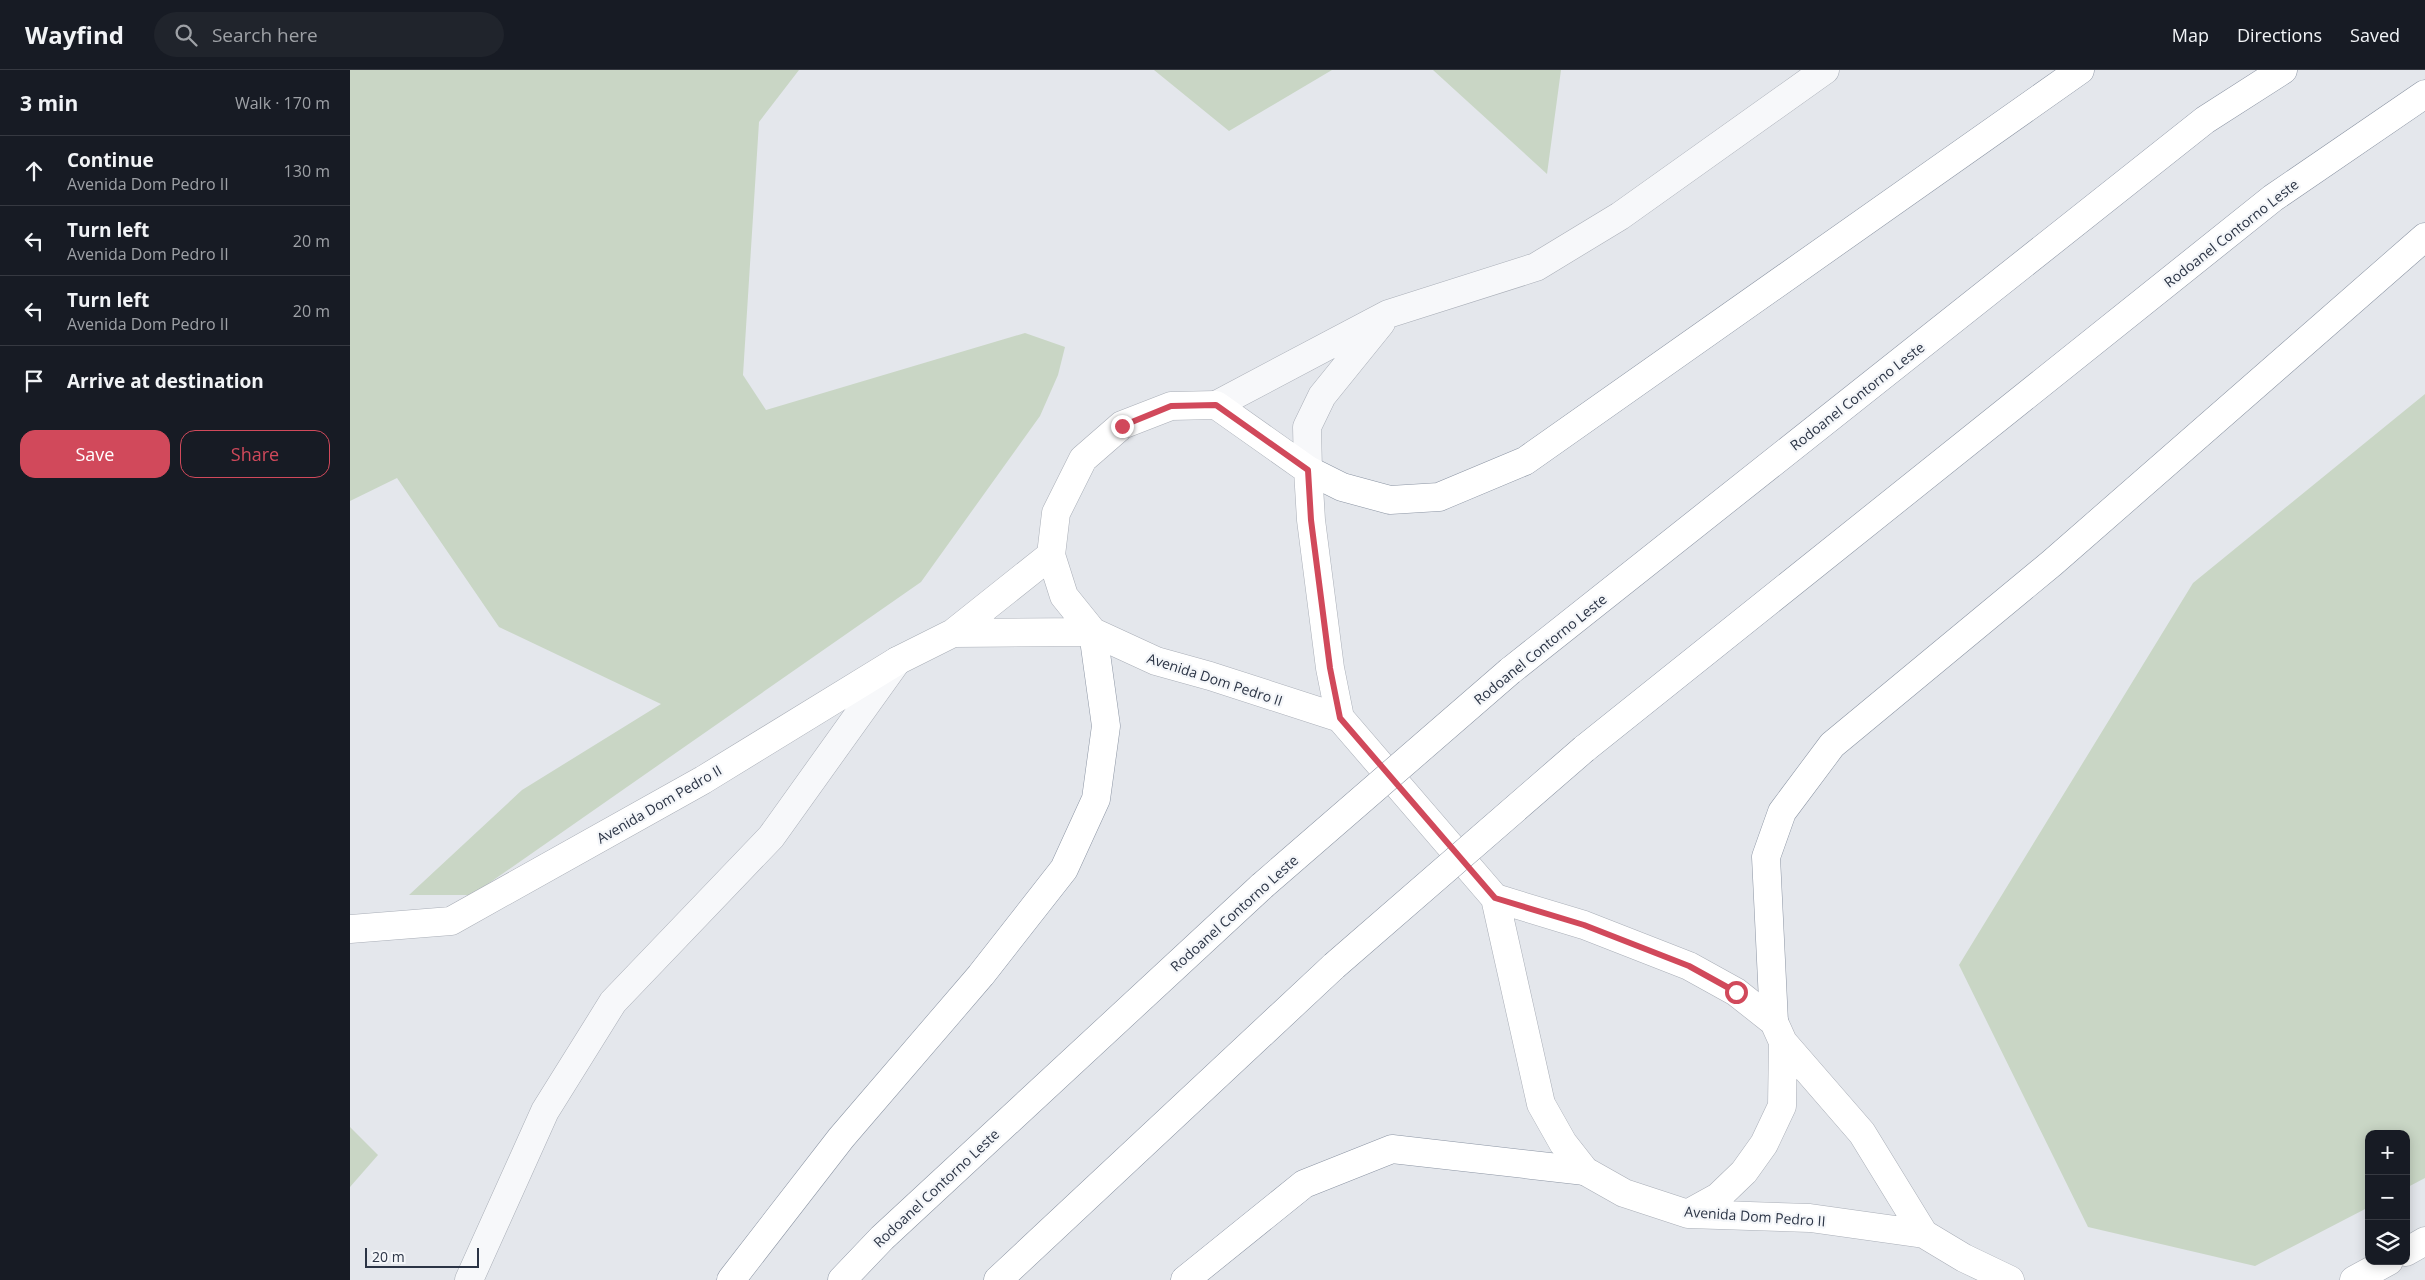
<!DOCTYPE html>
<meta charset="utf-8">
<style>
:root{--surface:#171b24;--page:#20242c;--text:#f1f3f6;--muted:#9ea1a6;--line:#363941;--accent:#d1495b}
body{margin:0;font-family:"Open Sans",sans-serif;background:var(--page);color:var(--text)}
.controls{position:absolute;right:15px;bottom:15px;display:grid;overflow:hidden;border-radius:10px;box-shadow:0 2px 12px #0003}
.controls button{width:45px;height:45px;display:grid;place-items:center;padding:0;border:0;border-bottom:1px solid var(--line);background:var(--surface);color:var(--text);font:25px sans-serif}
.scale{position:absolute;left:15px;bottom:12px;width:114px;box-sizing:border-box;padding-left:5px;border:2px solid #2b3445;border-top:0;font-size:14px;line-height:18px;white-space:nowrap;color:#2b3445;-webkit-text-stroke:4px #f4f6f9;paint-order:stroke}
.stop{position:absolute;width:15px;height:15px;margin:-11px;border:4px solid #d1495b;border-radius:50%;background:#fff}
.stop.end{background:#d1495b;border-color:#fff;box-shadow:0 1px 5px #0008}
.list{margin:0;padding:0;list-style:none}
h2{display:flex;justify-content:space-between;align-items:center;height:65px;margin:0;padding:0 20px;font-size:21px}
h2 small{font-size:16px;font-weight:400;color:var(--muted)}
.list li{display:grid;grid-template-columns:32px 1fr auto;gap:15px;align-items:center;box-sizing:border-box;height:70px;padding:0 20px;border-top:1px solid var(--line)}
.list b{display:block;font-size:19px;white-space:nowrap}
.list p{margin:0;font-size:16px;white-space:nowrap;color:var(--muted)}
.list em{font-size:16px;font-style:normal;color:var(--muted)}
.actions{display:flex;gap:10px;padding:15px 20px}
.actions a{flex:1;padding:11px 0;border:1px solid var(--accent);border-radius:15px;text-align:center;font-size:18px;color:var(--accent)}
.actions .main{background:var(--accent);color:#fff}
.icon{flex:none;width:28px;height:28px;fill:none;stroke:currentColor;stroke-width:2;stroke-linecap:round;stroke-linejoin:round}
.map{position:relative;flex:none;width:2075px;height:1210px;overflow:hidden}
header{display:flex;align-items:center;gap:30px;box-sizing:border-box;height:70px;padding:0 25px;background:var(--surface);border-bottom:1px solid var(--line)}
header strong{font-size:24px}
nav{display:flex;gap:28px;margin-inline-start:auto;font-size:18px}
.search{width:350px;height:45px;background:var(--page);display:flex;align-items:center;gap:12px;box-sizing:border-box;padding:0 18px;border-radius:28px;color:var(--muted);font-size:19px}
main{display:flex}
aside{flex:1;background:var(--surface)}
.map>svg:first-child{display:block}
.green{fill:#c9d6c5}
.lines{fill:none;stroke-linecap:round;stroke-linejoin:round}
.minor-casing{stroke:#a9aeb7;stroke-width:29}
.secondary-casing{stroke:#a9aeb7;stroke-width:29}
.motorway-casing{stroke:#8b94a3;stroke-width:29}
.minor{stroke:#f7f8fa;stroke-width:28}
.secondary{stroke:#fff;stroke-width:28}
.motorway{stroke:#fff;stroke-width:28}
.motorway-bridge-casing{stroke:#8b94a3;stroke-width:29;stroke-linecap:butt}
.motorway-bridge{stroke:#fff;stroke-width:28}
.route{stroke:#d1495b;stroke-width:6}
.labels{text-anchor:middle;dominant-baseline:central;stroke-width:4.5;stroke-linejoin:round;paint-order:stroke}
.street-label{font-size:14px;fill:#2b3445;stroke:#f4f6f9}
</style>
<header>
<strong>Wayfind</strong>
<div class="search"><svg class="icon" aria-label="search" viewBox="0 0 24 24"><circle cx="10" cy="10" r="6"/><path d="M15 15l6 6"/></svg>Search here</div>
<nav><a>Map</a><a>Directions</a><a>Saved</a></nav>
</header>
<main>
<aside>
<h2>3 min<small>Walk · 170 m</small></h2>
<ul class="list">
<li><svg class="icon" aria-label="ahead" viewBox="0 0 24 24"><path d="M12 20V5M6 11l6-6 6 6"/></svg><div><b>Continue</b><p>Avenida Dom Pedro II</p></div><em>130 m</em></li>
<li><svg class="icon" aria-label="left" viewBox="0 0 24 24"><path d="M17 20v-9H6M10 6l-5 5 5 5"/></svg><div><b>Turn left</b><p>Avenida Dom Pedro II</p></div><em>20 m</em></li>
<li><svg class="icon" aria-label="left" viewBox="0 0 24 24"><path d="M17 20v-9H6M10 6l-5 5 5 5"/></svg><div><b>Turn left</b><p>Avenida Dom Pedro II</p></div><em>20 m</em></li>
<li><svg class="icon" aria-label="arrive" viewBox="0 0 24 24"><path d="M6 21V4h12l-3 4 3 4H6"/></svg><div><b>Arrive at destination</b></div></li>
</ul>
<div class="actions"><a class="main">Save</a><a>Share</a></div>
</aside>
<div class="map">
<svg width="2075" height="1210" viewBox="0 0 2075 1210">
<rect width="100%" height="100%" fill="#e4e7ec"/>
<path class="green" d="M 0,0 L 449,0 L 409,52 L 393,305 L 416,340 L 675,263 L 715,277 L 708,305 L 690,346 L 571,512 L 122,825 L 59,825 L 172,720 L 311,634 L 149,557 L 47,408 L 0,431 Z
M 804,0 L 982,0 L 879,61 Z
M 1083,0 L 1211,0 L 1197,104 Z
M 2075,324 L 2075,1108 L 2056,1118 L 2056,1064 L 2019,1064 L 2019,1137 L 1905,1196 L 1738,1157 L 1609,895 L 1843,513 Z
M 0,1057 L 28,1085 L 0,1117 Z"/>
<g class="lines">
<g class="minor-casing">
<path id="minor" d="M 866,335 L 1038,244 L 1186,197 L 1270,146 L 1475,0
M 958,400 L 957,357 L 972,326 L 1031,253
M 119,1210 L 195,1041 L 263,932 L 421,767 L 547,591"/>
</g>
<g class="secondary-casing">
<path id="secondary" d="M 603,563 L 743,562
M 990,648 L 860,606 L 806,591 L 743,562 L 714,526 L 701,485 L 706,443 L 733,389 L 772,355 L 821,336 L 866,335 L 958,400 L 961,450 L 980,598 L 990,648 L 1145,828 L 1191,1034 L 1213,1073 L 1235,1101 L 1274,1123 L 1338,1144 L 1460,1148 L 1574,1164 L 1614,1188 L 1660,1210
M 1145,828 L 1234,855 L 1339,896 L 1386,922 L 1424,952 L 1433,972 L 1512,1063 L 1574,1164
M 0,859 L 101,851 L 353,710 L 547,591 L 603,563 L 701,485
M 1339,1143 L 1368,1127 L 1394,1102 L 1414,1074 L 1432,1036 L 1433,972
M 2056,1182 L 2075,1171
M 2004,1210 L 2039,1191"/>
</g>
<g class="motorway-casing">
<path id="motorway" d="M 958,400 L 992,417 L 1040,430 L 1089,427 L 1175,391 L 1730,0
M 1160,601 L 1855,50 L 1933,0
M 1234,679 L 1923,128 L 2075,24
M 1424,952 L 1416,787 L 1432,742 L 1482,675 L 1702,493 L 2075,167
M 381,1210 L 491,1068 L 631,905 L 714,799 L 746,729 L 756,656 L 743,562
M 492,1210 L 532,1168 L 912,816
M 648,1210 L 984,896
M 835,1210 L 954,1114 L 1042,1079 L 1235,1101"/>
</g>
<use href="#minor" class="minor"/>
<use href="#secondary" class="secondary"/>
<use href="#motorway" class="motorway"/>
<g class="motorway-bridge-casing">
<path id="motorway-bridge" d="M 912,816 L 1160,601
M 984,896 L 1234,679"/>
</g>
<use href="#motorway-bridge" class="motorway-bridge"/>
</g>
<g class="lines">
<path class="route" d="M 772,356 L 821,336 L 866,335 L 958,400 L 961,450 L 980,598 L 990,648 L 1145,828 L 1234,855 L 1339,896 L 1386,922"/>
</g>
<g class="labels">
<g class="street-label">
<text transform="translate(1881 163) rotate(-38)">Rodoanel Contorno Leste</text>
<text transform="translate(1507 326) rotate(-38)">Rodoanel Contorno Leste</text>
<text transform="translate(1190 579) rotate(-39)">Rodoanel Contorno Leste</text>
<text transform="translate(865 609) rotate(18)">Avenida Dom Pedro II</text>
<text transform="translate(309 734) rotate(-30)">Avenida Dom Pedro II</text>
<text transform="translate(884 843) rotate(-42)">Rodoanel Contorno Leste</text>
<text transform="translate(586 1118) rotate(-43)">Rodoanel Contorno Leste</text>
<text transform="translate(1405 1146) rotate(4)">Avenida Dom Pedro II</text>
</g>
</g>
</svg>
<div class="controls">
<button>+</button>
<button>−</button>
<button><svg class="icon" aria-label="layers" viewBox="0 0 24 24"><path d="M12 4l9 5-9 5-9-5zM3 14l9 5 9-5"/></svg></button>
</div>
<div class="scale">20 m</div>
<div class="stop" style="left:1386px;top:922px"></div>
<div class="stop end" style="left:772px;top:356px"></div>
</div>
</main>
